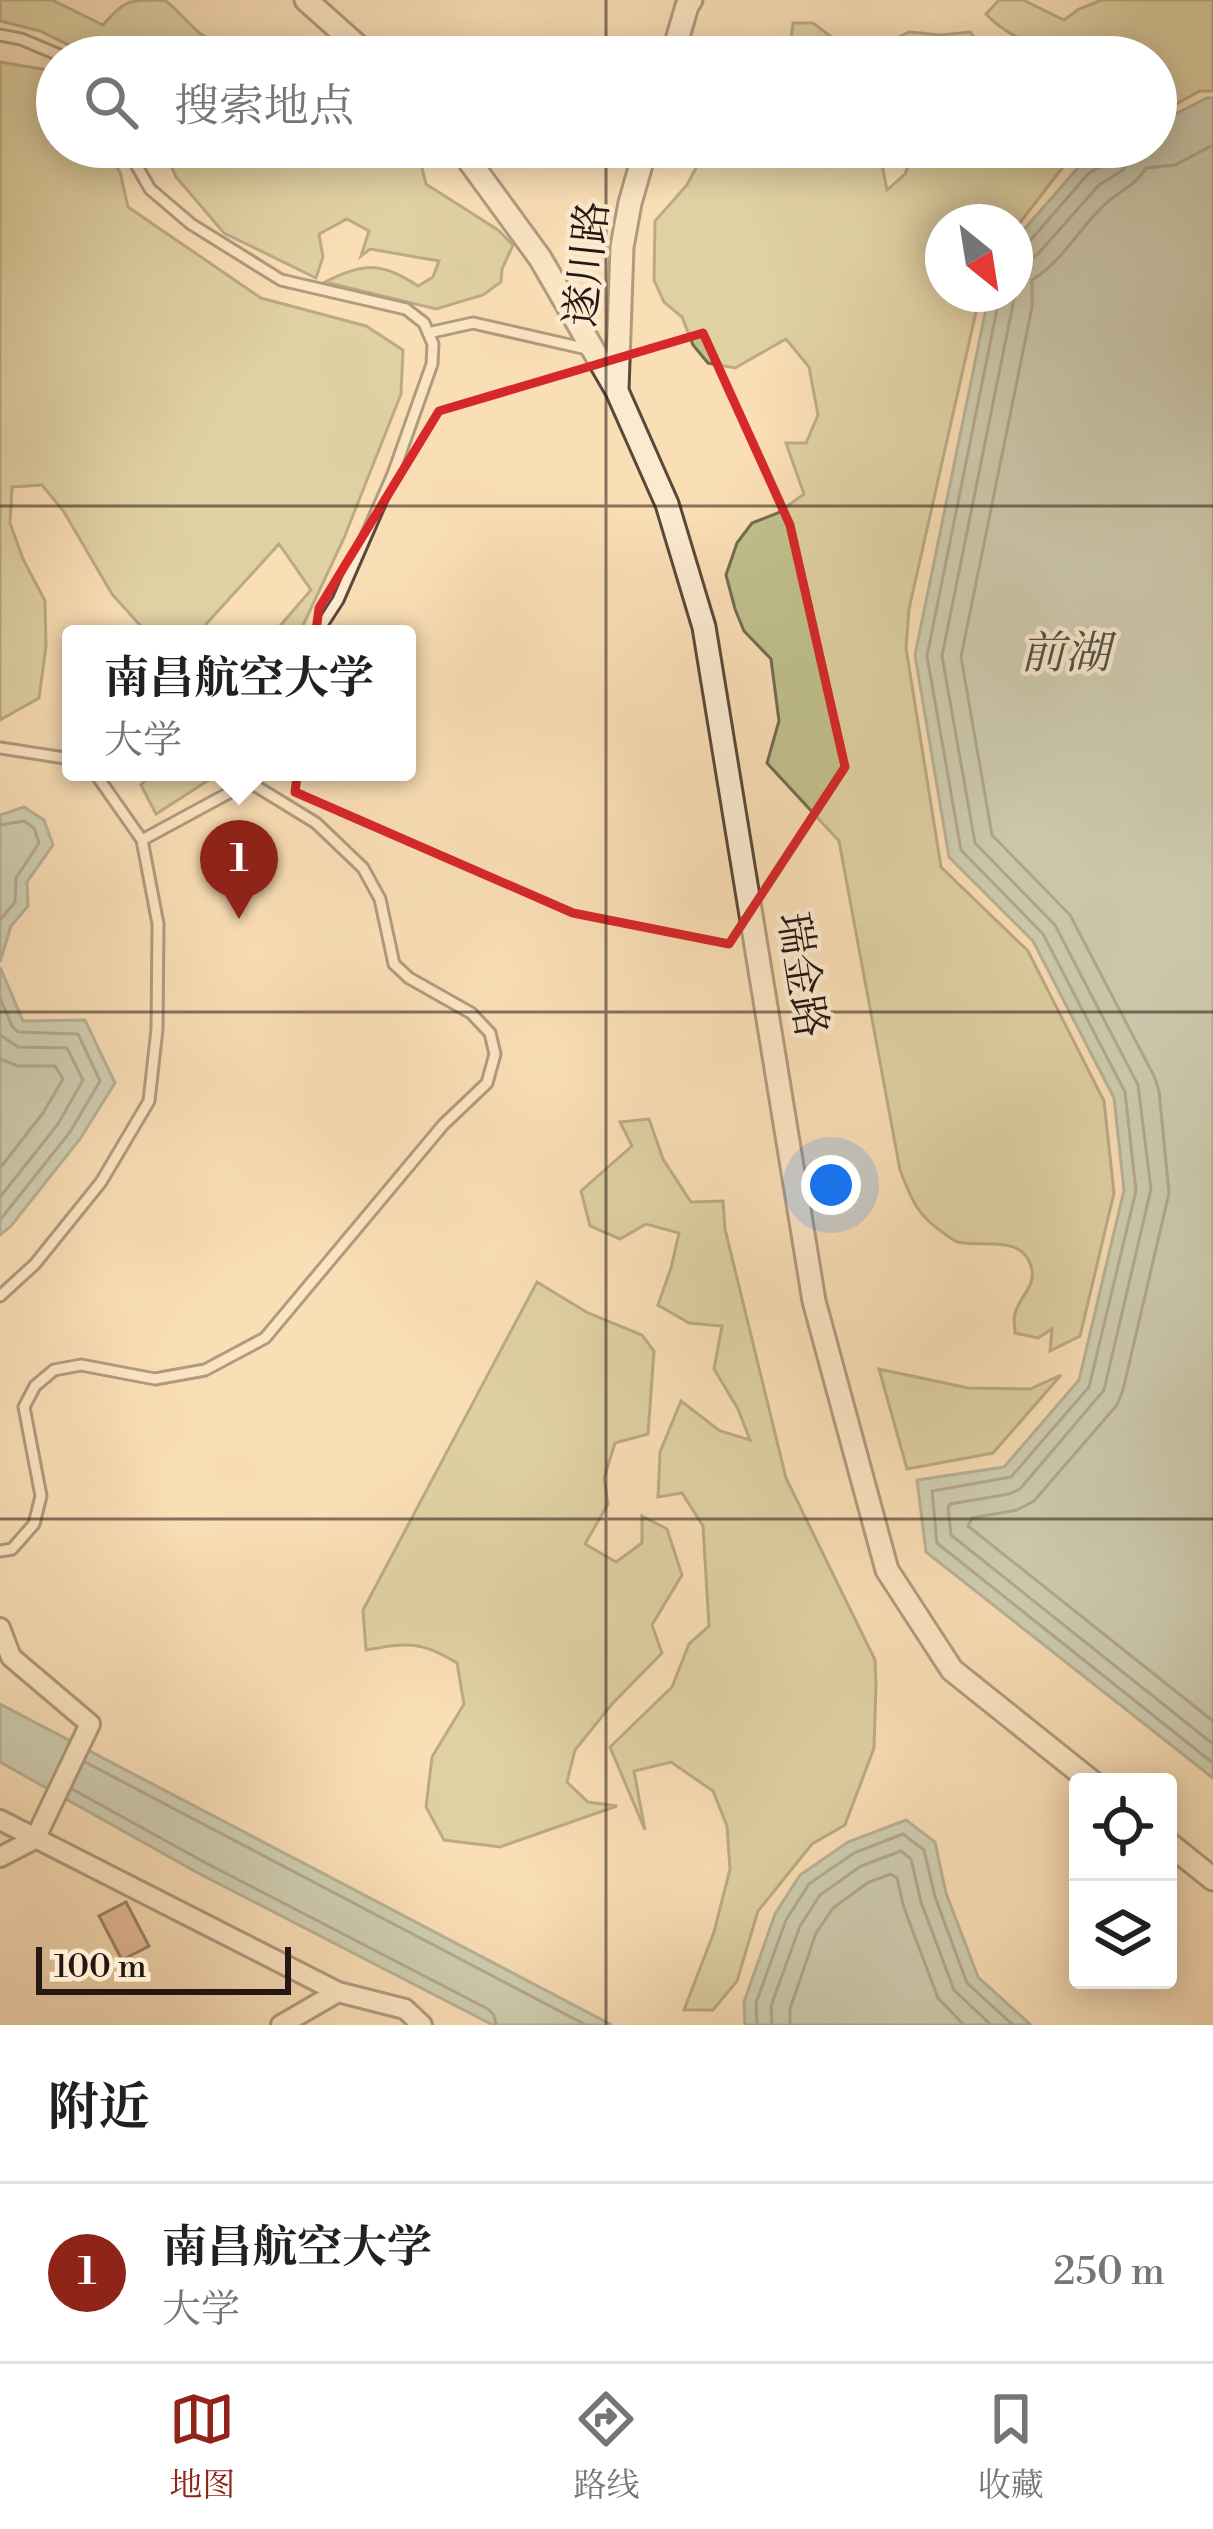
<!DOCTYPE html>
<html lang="zh">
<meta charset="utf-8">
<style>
:root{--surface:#fff;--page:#f2f2f2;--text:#202124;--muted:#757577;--line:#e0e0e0;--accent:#8f2418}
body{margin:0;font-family:"Libre Bodoni","Noto Serif SC",serif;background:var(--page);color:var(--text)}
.controls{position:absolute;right:36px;bottom:36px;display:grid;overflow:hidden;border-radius:12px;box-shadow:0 6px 30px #0003}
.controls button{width:108px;height:108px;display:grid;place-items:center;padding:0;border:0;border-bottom:3px solid var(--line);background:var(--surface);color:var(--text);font:60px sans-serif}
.compass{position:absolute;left:925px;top:204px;width:108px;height:108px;border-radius:50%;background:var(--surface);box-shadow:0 6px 30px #0003;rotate:150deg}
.scale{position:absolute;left:36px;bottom:30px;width:255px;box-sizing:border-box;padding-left:12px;border:6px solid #251711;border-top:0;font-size:33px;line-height:42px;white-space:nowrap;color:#251711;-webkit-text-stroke:9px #fcead0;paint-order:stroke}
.you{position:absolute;left:831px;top:1185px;width:42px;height:42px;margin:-30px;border:9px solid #fff;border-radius:50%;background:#1a73e8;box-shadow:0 0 0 18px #1a73e833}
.badge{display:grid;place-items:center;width:78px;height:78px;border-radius:50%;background:var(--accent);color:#fff;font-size:39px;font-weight:700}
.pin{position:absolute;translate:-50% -99px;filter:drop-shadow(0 3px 6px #0008)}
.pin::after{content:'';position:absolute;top:63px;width:42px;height:36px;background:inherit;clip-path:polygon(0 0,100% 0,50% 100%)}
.popup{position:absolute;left:62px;top:625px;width:354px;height:156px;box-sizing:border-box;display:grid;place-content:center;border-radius:12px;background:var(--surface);filter:drop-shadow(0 3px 9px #0005);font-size:39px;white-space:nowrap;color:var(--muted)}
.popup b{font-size:45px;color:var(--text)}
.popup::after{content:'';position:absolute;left:50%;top:100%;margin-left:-24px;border:24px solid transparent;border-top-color:var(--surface)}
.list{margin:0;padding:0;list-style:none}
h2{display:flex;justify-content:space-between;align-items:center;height:156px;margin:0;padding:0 48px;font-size:51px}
h2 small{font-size:39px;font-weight:400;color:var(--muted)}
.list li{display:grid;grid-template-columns:78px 1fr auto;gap:36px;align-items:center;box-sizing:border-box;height:180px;padding:0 48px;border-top:3px solid var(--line)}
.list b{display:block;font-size:45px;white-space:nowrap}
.list p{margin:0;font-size:39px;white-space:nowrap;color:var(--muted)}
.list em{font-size:39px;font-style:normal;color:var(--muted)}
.icon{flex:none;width:66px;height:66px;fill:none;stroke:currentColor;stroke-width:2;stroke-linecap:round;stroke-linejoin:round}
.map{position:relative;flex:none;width:1213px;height:2025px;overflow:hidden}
.search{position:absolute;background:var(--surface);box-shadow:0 6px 30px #0003;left:36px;right:36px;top:36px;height:132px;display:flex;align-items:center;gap:30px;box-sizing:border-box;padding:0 42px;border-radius:66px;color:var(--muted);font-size:45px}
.sheet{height:336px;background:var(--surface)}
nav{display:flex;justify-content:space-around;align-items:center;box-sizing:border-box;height:168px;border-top:3px solid var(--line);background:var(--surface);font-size:33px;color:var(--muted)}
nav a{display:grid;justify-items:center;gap:6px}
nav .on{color:var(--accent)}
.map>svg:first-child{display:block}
.green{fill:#c0c18d;stroke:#726c4f;stroke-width:3}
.water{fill:#9ebcaf;stroke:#6e7a70;stroke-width:3}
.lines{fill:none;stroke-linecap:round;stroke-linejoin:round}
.shore{stroke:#626a60;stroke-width:3}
.building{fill:#d69576;stroke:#251711;stroke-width:3}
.service-casing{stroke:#5a493a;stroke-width:15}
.minor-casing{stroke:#5a493a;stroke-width:24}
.tertiary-casing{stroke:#5a493a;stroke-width:27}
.service{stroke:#fcead0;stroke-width:9}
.minor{stroke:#fcead0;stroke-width:18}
.tertiary{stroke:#fcead0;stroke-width:21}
.marked{fill:none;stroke:#d62828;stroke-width:9;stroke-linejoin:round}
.grid{fill:none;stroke:#251711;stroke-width:3;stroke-opacity:0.55}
.labels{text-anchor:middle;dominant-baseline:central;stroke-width:9;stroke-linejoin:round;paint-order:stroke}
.street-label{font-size:42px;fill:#251711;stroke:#fcead0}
.water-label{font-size:45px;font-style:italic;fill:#4f5148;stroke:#fcead0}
</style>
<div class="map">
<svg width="1213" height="2025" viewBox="0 0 1213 2025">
<rect width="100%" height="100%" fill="#fadeb6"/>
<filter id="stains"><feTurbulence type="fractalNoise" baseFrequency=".00167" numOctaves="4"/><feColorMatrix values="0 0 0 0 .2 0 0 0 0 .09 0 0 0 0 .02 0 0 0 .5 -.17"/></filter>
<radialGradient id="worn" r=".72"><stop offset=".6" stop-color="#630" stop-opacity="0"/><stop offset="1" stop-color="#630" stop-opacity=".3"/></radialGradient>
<path class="green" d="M 0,0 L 52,0 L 103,25 C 125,0 127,0 164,0 C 180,10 193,33 212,40 C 213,41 231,42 233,42 L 247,57 L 93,57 L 40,31 L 0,21 Z
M 999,0 L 1023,0 L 1064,20 L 1079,9 L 1102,0 L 1213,0 L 1213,91 L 1200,91 L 1156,115 L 1156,57 C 1099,57 1028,59 986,14 Z
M 793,23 L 813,23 L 846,48 L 869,57 L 789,57 Z
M 909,32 L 941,35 L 970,32 L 987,54 L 1011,57 L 907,57 L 887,43 Z
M 0,62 L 47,70 L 57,81 L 57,147 L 104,147 L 120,172 L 128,207 L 261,298 L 366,326 L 403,350 L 401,394 L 344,538 L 299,634 L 273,634 L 311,590 L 279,544 L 197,634 L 148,634 L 112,594 L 64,512 L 42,485 L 12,487 L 10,523 L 23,559 L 45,601 L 46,646 L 39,698 L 0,720 Z
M 163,147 L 379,147 L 403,163 L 420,160 L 426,184 L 498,230 L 513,245 L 502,269 L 501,282 L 483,295 L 436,309 L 325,282 C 364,262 382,262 418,286 L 433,277 L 439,261 L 370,249 L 361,256 L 369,231 L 347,219 L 319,234 L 323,257 L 316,278 L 224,233 L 176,177 Z
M 707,147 L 890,147 L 882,164 L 887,190 L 905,174 L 916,147 L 1099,147 L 1063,167 L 1015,229 L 1015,222 L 943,222 L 943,294 L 980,294 L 909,609 L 906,648 L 941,867 L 1028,951 L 1104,1101 L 1114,1193 L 1080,1336 L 1050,1351 L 1052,1329 L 1038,1338 L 1015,1333 C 1015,1326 1013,1320 1015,1314 C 1018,1298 1035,1288 1032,1270 C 1025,1233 981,1248 958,1242 C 954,1241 945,1234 942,1232 C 916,1214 911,1198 900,1170 L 839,841 L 767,763 L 779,721 L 771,659 L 744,631 L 735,609 L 726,575 L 737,543 L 752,523 L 778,513 L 804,494 L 786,443 L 806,443 L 818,415 L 809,367 L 786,339 L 735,368 L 708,363 L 693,345 L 682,317 L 664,302 L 654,280 L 655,221 L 687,185 Z
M 152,772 L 221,772 L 156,814 L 141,785 Z
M 649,1119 L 663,1159 L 691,1202 L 723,1201 L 725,1229 L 786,1478 L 875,1660 L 876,1684 L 874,1748 L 845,1825 L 812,1844 L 758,1911 L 737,1981 L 713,2010 L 684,2010 L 714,1932 L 730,1869 L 727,1826 L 713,1791 L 671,1762 L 634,1771 L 645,1830 L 610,1747 L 672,1687 L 689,1644 L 709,1626 L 703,1526 L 682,1493 L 658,1497 L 660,1452 L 681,1401 L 720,1431 L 750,1440 L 738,1409 L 714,1369 L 722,1326 L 689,1323 L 658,1305 L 671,1268 L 679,1233 L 646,1224 L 620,1239 L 590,1226 L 581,1191 L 632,1146 L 620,1122 Z
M 537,1282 L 588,1313 L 642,1335 L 654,1351 L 648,1434 L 615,1443 L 604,1478 L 608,1504 L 585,1544 L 616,1562 L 642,1543 L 642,1516 L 667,1529 L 682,1575 L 652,1625 L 662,1653 L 612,1704 L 575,1750 L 567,1782 L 588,1802 L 617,1806 L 500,1847 L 444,1840 L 426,1807 L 432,1757 L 464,1704 L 457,1663 C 420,1640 408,1643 366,1650 L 363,1610 Z
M 879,1369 L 968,1388 L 1030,1389 L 1061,1375 L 993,1453 L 907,1469 Z"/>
<path class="water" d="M 1207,98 L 1213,98 L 1213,1778 L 926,1552 L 917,1480 L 1004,1467 L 1079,1380 L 1124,1190 L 1114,1098 L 1033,941 L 949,857 L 915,655 L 989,294 L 1015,294 L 1015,240 L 1082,163 L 1113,147 L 1156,147 L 1156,124 Z
M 24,807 L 44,820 L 53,845 L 27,882 L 28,906 L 11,926 L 0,962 L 0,815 Z
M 0,967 L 23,1021 L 85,1020 L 115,1083 L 80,1139 L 11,1226 L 0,1235 Z
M 0,1704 L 612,2025 L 493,2025 L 198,1873 L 0,1762 Z
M 906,1820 L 935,1842 L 946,1893 L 978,1977 L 1031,2025 L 745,2025 L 744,2002 L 775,1914 L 800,1875 L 848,1842 Z"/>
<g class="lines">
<path class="shore" d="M 1213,145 L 1175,165 L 1146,168 C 1136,184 1126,188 1111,199 C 1082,222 1067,258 1032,280 L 1032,307 L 961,657 L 992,835 L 1070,915 L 1154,1076 L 1159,1091 L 1169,1193 L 1123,1390 L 1117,1405 L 1034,1501 L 1017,1510 L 972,1518 L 968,1526 L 1213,1721
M 1015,247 L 1028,243 L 1089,173 L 1112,160 L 1116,147
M 1015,262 L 1027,261 L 1037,255 L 1099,185 L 1123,170 L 1129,160 L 1131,147
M 1000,294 L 927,656 L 961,850 L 1043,934 L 1125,1092 L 1136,1191 L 1089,1387 L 1011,1477 L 932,1491 L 937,1543 L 1213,1763
M 1015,294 L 942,656 L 975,843 L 1055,925 L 1138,1085 L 1151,1189 L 1104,1390 L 1020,1489 L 1009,1494 L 950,1504 L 948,1508 L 951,1535 L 1213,1744
M 0,825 L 24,821 L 34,828 L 39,843 L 16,878 L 15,902 L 0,920
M 0,998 L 12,1026 L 18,1032 L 78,1034 L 100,1081 L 70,1132 L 0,1220
M 0,1035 L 18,1047 L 67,1048 L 83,1080 L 58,1124 L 0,1197
M 0,1059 L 18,1066 L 55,1066 L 63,1079 L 43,1113 L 0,1168
M 85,1762 L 586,2025
M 72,1789 L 204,1862 L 488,2009 L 494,2015 L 496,2025
M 757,2025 L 756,2003 L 786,1920 L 809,1884 L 854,1853 L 903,1834 L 924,1850 L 935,1897 L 967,1983 L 1013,2025
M 772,2025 L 771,2006 L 800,1926 L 820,1895 L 861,1866 L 901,1851 L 911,1859 L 921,1902 L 954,1990 L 991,2025
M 790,2025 L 790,2009 L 816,1933 L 833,1908 L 869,1882 L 891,1874 L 897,1878 L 904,1908 L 938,1998 L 964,2025"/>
</g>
<path class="building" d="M 126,1902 L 149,1946 L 122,1960 L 99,1916 Z"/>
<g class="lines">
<g class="service-casing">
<path id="service" d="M 0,35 L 21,39 L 64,57
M 126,147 L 150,189 L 191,224 L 281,280 L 406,309 L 424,323 L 433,344 L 432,364 L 393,474 L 338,600 L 316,634
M 428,333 L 473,323 L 587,349
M 0,748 L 71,759
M 142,840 L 249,782
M 0,1296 L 35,1264 L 101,1182 L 149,1101 L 157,1029 L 158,924 L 142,840 L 97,776 L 91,772
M 0,1551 L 12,1549 L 34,1524 L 41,1496 L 24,1407 L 35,1386 L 54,1370 L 81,1365 L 155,1379 L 205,1370 L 265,1338 L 443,1125 L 487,1083 L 495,1054 L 490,1033 L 471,1013 L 409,978 L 394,964 L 380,899 L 363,868 L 316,823 L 249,782 L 249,772"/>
</g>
<g class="minor-casing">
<path id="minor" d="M 0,1628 L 11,1657 L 90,1724 L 35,1839 L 0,1857
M 0,1820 L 338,1992 L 405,2009 L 422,2025
M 281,2025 L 338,1992"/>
</g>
<g class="tertiary-casing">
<path id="tertiary" d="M 306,0 L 370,57
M 672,57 L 687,6 L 691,0
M 459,147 L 540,258 L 617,391 L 667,504 L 704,627 L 814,1301 L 887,1570 L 952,1670 L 1092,1782
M 617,390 L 622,247 L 630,203 L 646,147
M 1168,1843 L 1213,1879"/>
</g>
<use href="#service" class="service"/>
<use href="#minor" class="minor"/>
<use href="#tertiary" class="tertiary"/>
</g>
<path d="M0 0H1213V2025H0ZM 703,333 L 790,525 L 845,767 L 729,944 L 573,913 L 295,792 L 319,608 L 439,411 Z" fill="#fadeb6" fill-opacity=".55" fill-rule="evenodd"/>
<path class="marked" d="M 703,333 L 790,525 L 845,767 L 729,944 L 573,913 L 295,792 L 319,608 L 439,411 Z"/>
<path class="grid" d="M 606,0 L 606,57M 606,147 L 606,2025M 0,506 L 1213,506M 0,1012 L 1213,1012M 0,1519 L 1213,1519"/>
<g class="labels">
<g class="street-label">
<text transform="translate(588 264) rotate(-84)">遂川路</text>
<text transform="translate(801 975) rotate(81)">瑞金路</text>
</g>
<g class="water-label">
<text x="1065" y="654">前湖</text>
</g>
</g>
<rect width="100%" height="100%" filter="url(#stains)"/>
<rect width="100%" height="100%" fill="url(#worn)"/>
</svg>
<div class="controls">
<button><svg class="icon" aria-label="locate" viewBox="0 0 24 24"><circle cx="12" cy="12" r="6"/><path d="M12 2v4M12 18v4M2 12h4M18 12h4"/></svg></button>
<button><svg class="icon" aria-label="layers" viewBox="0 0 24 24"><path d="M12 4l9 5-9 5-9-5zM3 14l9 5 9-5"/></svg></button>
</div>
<svg class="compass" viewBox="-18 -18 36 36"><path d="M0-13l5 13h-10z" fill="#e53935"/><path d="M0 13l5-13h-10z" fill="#757577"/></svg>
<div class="scale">100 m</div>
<div class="you"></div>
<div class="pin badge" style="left:239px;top:919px">1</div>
<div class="popup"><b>南昌航空大学</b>大学</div>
<div class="search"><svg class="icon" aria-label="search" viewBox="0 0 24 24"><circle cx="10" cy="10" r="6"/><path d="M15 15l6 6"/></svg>搜索地点</div>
</div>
<section class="sheet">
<h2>附近<small></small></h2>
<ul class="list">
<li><span class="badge">1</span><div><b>南昌航空大学</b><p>大学</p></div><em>250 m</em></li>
</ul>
</section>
<nav>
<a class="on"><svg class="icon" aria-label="map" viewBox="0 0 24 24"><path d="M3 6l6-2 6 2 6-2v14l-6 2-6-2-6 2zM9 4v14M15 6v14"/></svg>地图</a>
<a><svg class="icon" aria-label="directions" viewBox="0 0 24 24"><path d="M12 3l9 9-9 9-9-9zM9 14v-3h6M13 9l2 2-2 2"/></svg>路线</a>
<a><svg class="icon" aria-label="saved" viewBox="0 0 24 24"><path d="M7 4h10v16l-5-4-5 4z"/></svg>收藏</a>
</nav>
